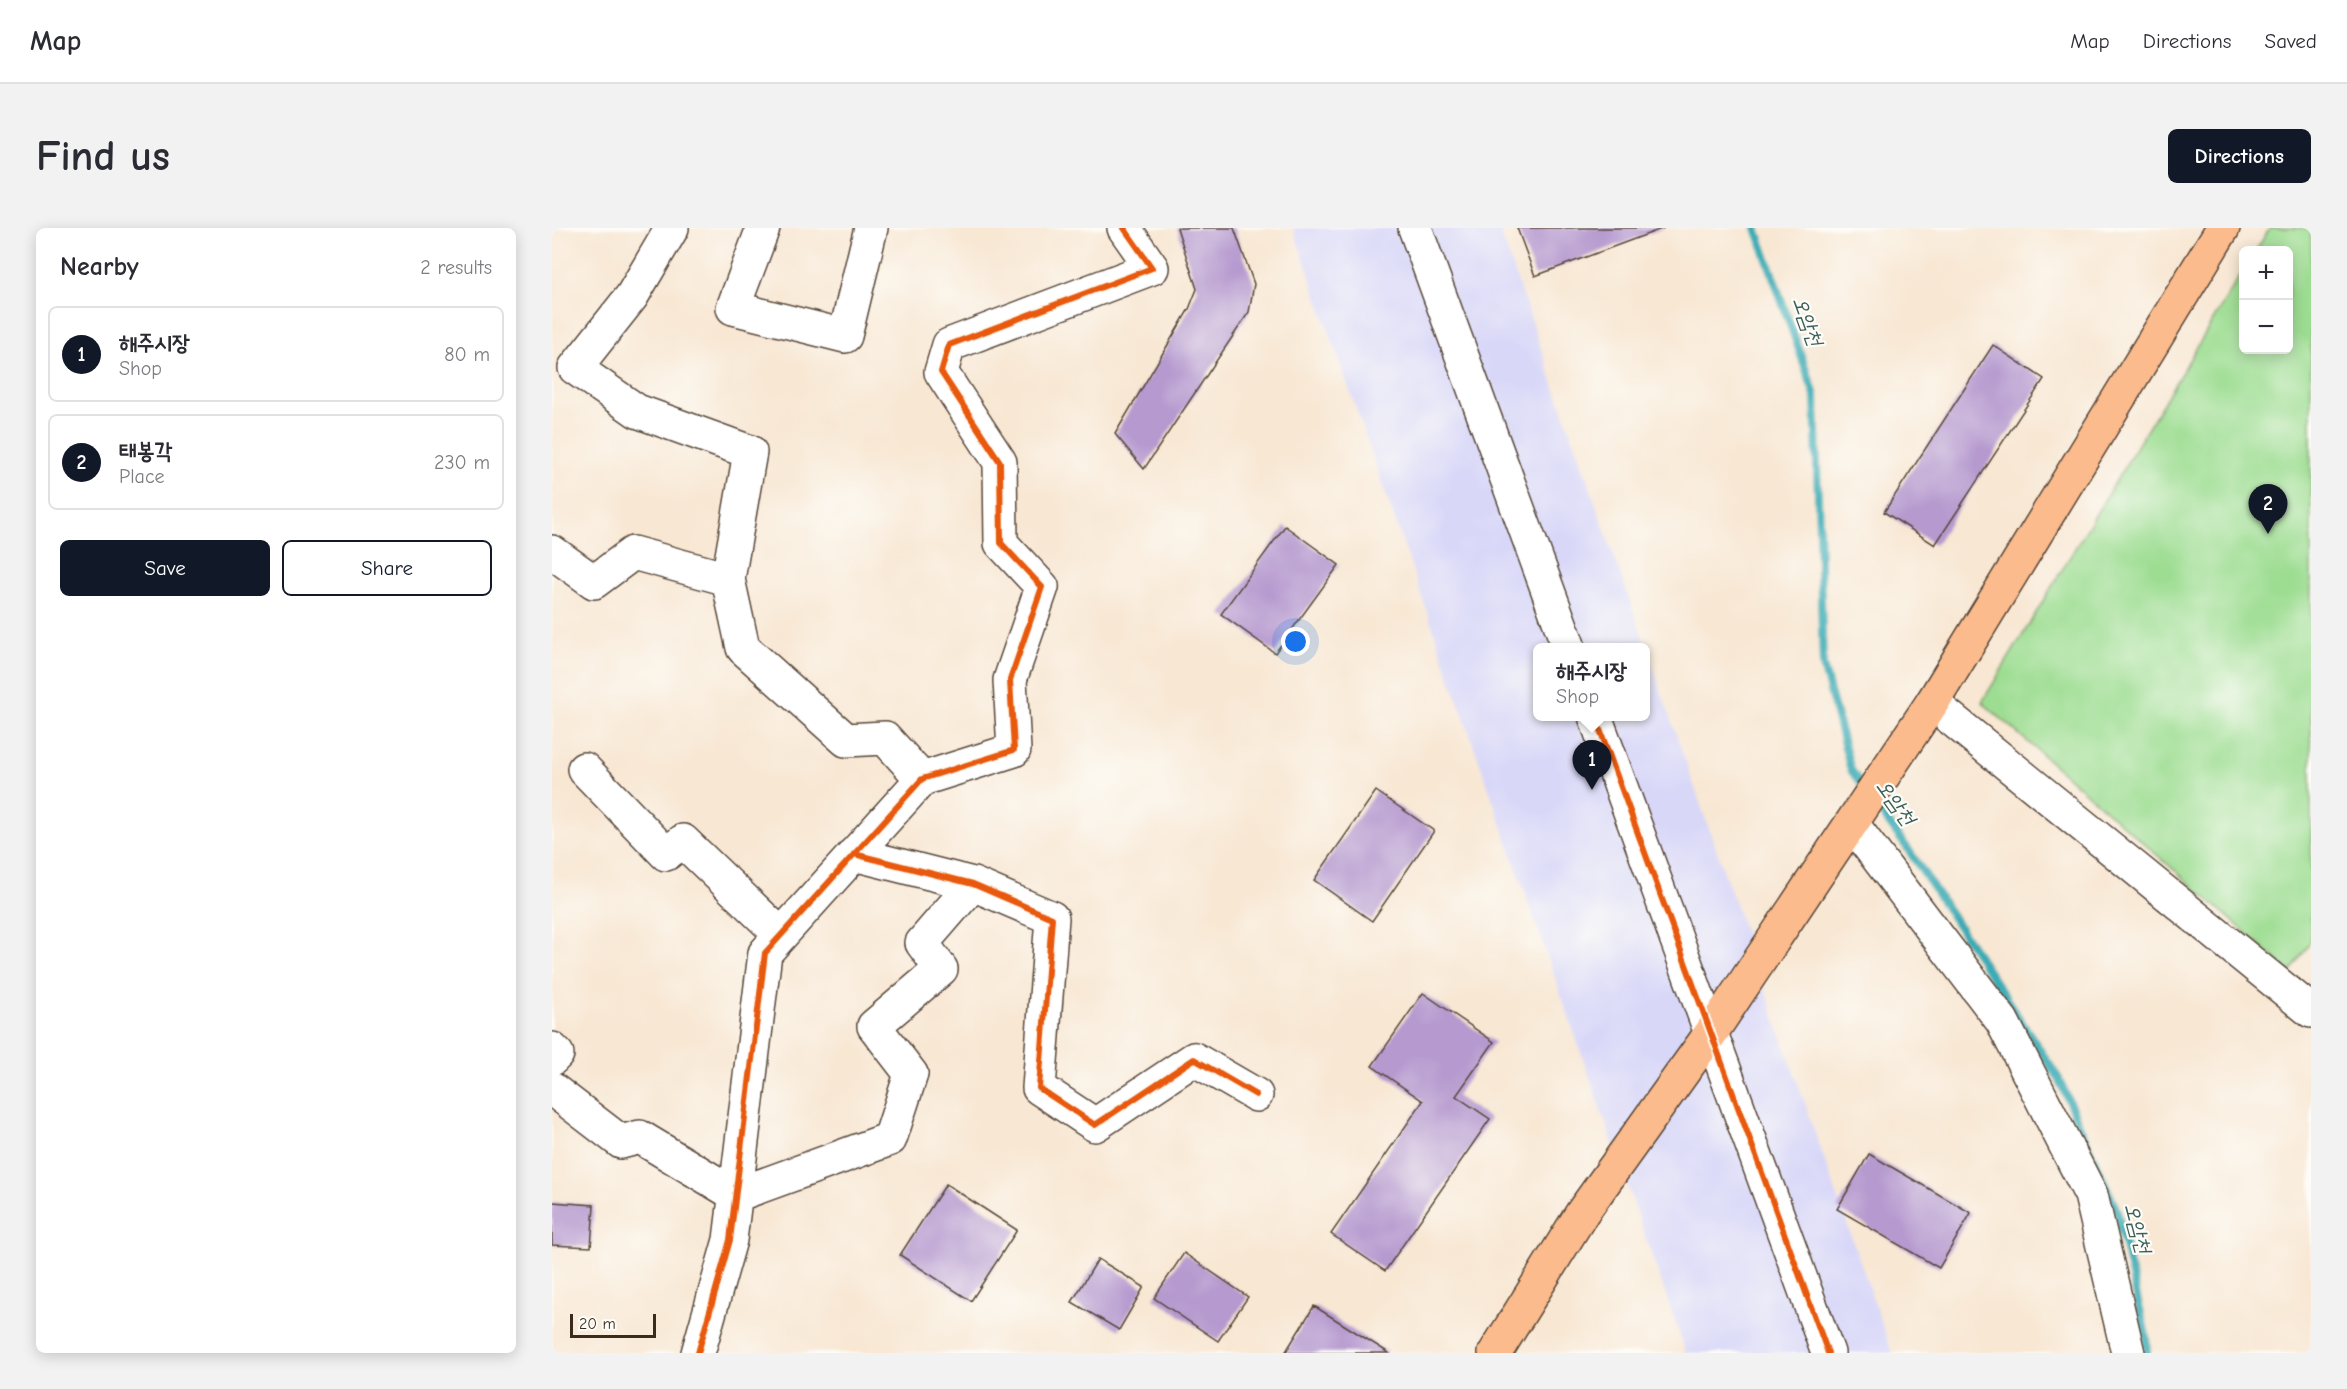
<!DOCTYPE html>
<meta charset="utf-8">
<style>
:root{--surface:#fff;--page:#f2f2f3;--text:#2b2b33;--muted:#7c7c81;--line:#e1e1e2;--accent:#111827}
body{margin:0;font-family:"Comic Neue","Poor Story",sans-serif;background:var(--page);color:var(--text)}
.controls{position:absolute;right:18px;top:18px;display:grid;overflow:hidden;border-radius:9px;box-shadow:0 3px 15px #0003}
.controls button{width:54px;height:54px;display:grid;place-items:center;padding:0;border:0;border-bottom:2px solid var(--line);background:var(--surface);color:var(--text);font:30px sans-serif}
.scale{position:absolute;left:18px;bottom:15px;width:86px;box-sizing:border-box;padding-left:6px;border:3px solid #3b2a1e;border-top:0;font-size:16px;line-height:21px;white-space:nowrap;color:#3b2a1e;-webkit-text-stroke:4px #fdfcf7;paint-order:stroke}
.you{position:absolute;left:744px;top:414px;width:21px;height:21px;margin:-15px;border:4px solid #fff;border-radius:50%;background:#1a73e8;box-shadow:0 0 0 9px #1a73e833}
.badge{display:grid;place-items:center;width:39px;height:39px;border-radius:50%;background:var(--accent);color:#fff;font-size:20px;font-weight:700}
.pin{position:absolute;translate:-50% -50px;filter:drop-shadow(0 2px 3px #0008)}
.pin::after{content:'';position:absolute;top:32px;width:21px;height:18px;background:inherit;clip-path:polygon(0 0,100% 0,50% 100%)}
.popup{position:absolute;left:981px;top:415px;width:117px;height:78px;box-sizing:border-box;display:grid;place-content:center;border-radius:9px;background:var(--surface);filter:drop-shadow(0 2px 4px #0005);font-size:20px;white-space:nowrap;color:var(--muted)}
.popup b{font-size:22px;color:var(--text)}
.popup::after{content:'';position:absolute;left:50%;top:100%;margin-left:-12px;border:12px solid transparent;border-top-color:var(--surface)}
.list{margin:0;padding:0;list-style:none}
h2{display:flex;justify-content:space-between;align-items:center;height:78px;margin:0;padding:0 24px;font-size:26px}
h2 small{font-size:20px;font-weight:400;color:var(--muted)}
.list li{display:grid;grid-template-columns:39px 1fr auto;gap:18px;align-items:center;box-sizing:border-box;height:96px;margin:0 12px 12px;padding:0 12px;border:2px solid var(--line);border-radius:9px}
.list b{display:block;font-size:22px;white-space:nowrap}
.list p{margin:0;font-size:20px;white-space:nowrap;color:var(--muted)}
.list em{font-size:20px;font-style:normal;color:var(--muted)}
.actions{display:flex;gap:12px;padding:18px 24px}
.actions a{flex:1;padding:14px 0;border:2px solid var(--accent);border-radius:9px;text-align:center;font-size:21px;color:var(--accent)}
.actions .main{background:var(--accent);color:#fff}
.map{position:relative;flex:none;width:1759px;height:1125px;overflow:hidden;border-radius:9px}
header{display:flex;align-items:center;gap:36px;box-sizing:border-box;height:84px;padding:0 30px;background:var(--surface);border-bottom:2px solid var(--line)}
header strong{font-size:28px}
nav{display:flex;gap:33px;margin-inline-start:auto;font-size:21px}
.intro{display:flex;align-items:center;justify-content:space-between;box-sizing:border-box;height:144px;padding:0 36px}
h1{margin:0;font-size:42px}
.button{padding:15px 27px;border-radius:9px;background:var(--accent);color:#fff;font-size:21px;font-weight:700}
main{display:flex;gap:36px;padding:0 36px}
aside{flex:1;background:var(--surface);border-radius:9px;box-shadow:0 3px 15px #0003}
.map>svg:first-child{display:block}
.built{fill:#d8d7f8}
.green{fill:#9ddd92;stroke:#6c8458;stroke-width:1.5}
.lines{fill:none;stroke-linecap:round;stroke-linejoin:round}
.stream{stroke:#3aacb5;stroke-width:8}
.building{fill:#b599cf}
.minor-casing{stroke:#574639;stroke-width:36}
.major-casing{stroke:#574639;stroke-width:36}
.minor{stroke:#fff;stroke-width:33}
.major{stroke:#fbbb8c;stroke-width:33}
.cycleway-casing{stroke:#fdfcf7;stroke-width:10}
.cycleway{stroke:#e8590c;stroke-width:6}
.labels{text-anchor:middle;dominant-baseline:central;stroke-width:4.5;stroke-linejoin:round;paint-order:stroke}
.water-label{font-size:21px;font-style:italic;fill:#3b5e5a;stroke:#fdfcf7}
</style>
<header>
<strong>Map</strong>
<nav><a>Map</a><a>Directions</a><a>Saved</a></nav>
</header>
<div class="intro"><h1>Find us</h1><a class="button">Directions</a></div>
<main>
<aside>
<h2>Nearby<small>2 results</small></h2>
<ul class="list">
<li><span class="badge">1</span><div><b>해주시장</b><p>Shop</p></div><em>80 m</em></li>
<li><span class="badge">2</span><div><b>태봉각</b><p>Place</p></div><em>230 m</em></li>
</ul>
<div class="actions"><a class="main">Save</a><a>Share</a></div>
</aside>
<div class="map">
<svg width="1759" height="1125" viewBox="0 0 1759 1125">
<rect width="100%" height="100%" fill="#fdfcf7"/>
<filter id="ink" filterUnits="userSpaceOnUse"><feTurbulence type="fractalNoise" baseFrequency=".0167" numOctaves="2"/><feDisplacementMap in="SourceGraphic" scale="12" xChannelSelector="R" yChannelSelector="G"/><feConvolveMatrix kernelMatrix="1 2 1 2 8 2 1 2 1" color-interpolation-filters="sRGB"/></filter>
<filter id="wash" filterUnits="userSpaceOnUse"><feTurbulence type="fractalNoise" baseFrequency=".008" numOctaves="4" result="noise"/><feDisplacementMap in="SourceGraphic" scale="24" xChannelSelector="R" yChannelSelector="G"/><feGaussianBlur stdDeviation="1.35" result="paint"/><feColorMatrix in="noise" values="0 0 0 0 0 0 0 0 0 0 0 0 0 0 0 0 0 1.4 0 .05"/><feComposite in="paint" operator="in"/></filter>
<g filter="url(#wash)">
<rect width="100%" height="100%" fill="#f8e7d3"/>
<path class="built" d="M 741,0 L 947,0 L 1094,419 L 986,420 L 986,488 L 1094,488 L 1094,420 L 1340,1125 L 1134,1125 Z"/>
<path class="green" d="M 1718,0 L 1759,0 L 1759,713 L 1739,744 L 1430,474 L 1691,43 L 1692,122 L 1736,122 L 1736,22 L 1704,22 Z"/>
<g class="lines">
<path class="stream" d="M 1204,0 L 1263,167 L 1271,437 L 1299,542 L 1314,563
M 1321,573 L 1356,621 L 1507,851 L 1565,983 L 1594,1108 L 1595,1125"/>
</g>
<g id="blocks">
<path class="building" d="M 625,0 L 682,0 L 702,56 L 697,84 L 592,241 L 563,206 L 637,81 L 645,61 Z
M 965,0 L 1112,0 L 983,48 Z
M 1441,117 L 1492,151 L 1383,317 L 1332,284 Z
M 733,298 L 787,337 L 723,425 L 669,386 Z
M 824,563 L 882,603 L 820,693 L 762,652 Z
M 871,765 L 942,814 L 904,868 L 938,891 L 833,1043 L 779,1006 L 871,873 L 820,838 Z
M 1317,926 L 1419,985 L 1387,1040 L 1285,981 Z
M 394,956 L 465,1002 L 419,1073 L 348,1027 Z
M 0,974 L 42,977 L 39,1019 L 0,1017 Z
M 632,1025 L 696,1069 L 666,1113 L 602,1070 Z
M 546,1031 L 592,1059 L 567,1102 L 520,1074 Z
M 762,1078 L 837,1125 L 733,1125 Z"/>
</g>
</g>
<g filter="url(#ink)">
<use href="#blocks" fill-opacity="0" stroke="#574639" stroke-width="1.5"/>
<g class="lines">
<g class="minor-casing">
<path id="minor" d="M 120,0 L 80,68 L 23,140 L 85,183 L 198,224 L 176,351
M 211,0 L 181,80 L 293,108 L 319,0
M 863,0 L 1017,420
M 0,324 L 42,354 L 81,325 L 176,351 L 191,420 L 294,512 L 333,510 L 370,551
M 1380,475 L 1759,783
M 1043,488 L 1276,1125
M 32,541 L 114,626 L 131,613 L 229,707
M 1300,596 L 1450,793 L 1539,967 L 1576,1125
M 302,626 L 421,656 L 500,690 L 487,860 L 543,897 L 642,831 L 704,867
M 0,821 L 5,826 L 0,831
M 0,861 L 69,914 L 88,909 L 184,967 L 338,911 L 359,846 L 322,798 L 389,741 L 370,715 L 421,656
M 146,1125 L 178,1012 L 213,725 L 370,551 L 462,522 L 458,452 L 490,359 L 449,315 L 448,234 L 389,144 L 397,117 L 600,40 L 572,0"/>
</g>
<g class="major-casing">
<path id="major" d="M 943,1125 L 1030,985 L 1159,805 L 1380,475 L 1671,0"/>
</g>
<use href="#minor" class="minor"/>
<use href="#major" class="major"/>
<g class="cycleway-casing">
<path id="cycleway" d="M 1043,488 L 1276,1125
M 302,626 L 421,656 L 500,690 L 487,860 L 543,897 L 642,831 L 704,867
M 146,1125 L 178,1012 L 213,725 L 370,551 L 462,522 L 458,452 L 490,359 L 449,315 L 448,234 L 389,144 L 397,117 L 600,40 L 572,0"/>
</g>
<use href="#cycleway" class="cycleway"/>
</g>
</g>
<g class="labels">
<g class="water-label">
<text transform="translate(1256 93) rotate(70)">오암천</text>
<text transform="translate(1344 574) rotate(54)">오암천</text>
<text transform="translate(1586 1000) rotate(75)">오암천</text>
</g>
</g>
</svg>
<div class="controls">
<button>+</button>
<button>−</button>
</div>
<div class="scale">20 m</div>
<div class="you"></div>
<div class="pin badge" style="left:1040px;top:562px">1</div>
<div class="popup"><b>해주시장</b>Shop</div>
<div class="pin badge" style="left:1716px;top:306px">2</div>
</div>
</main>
